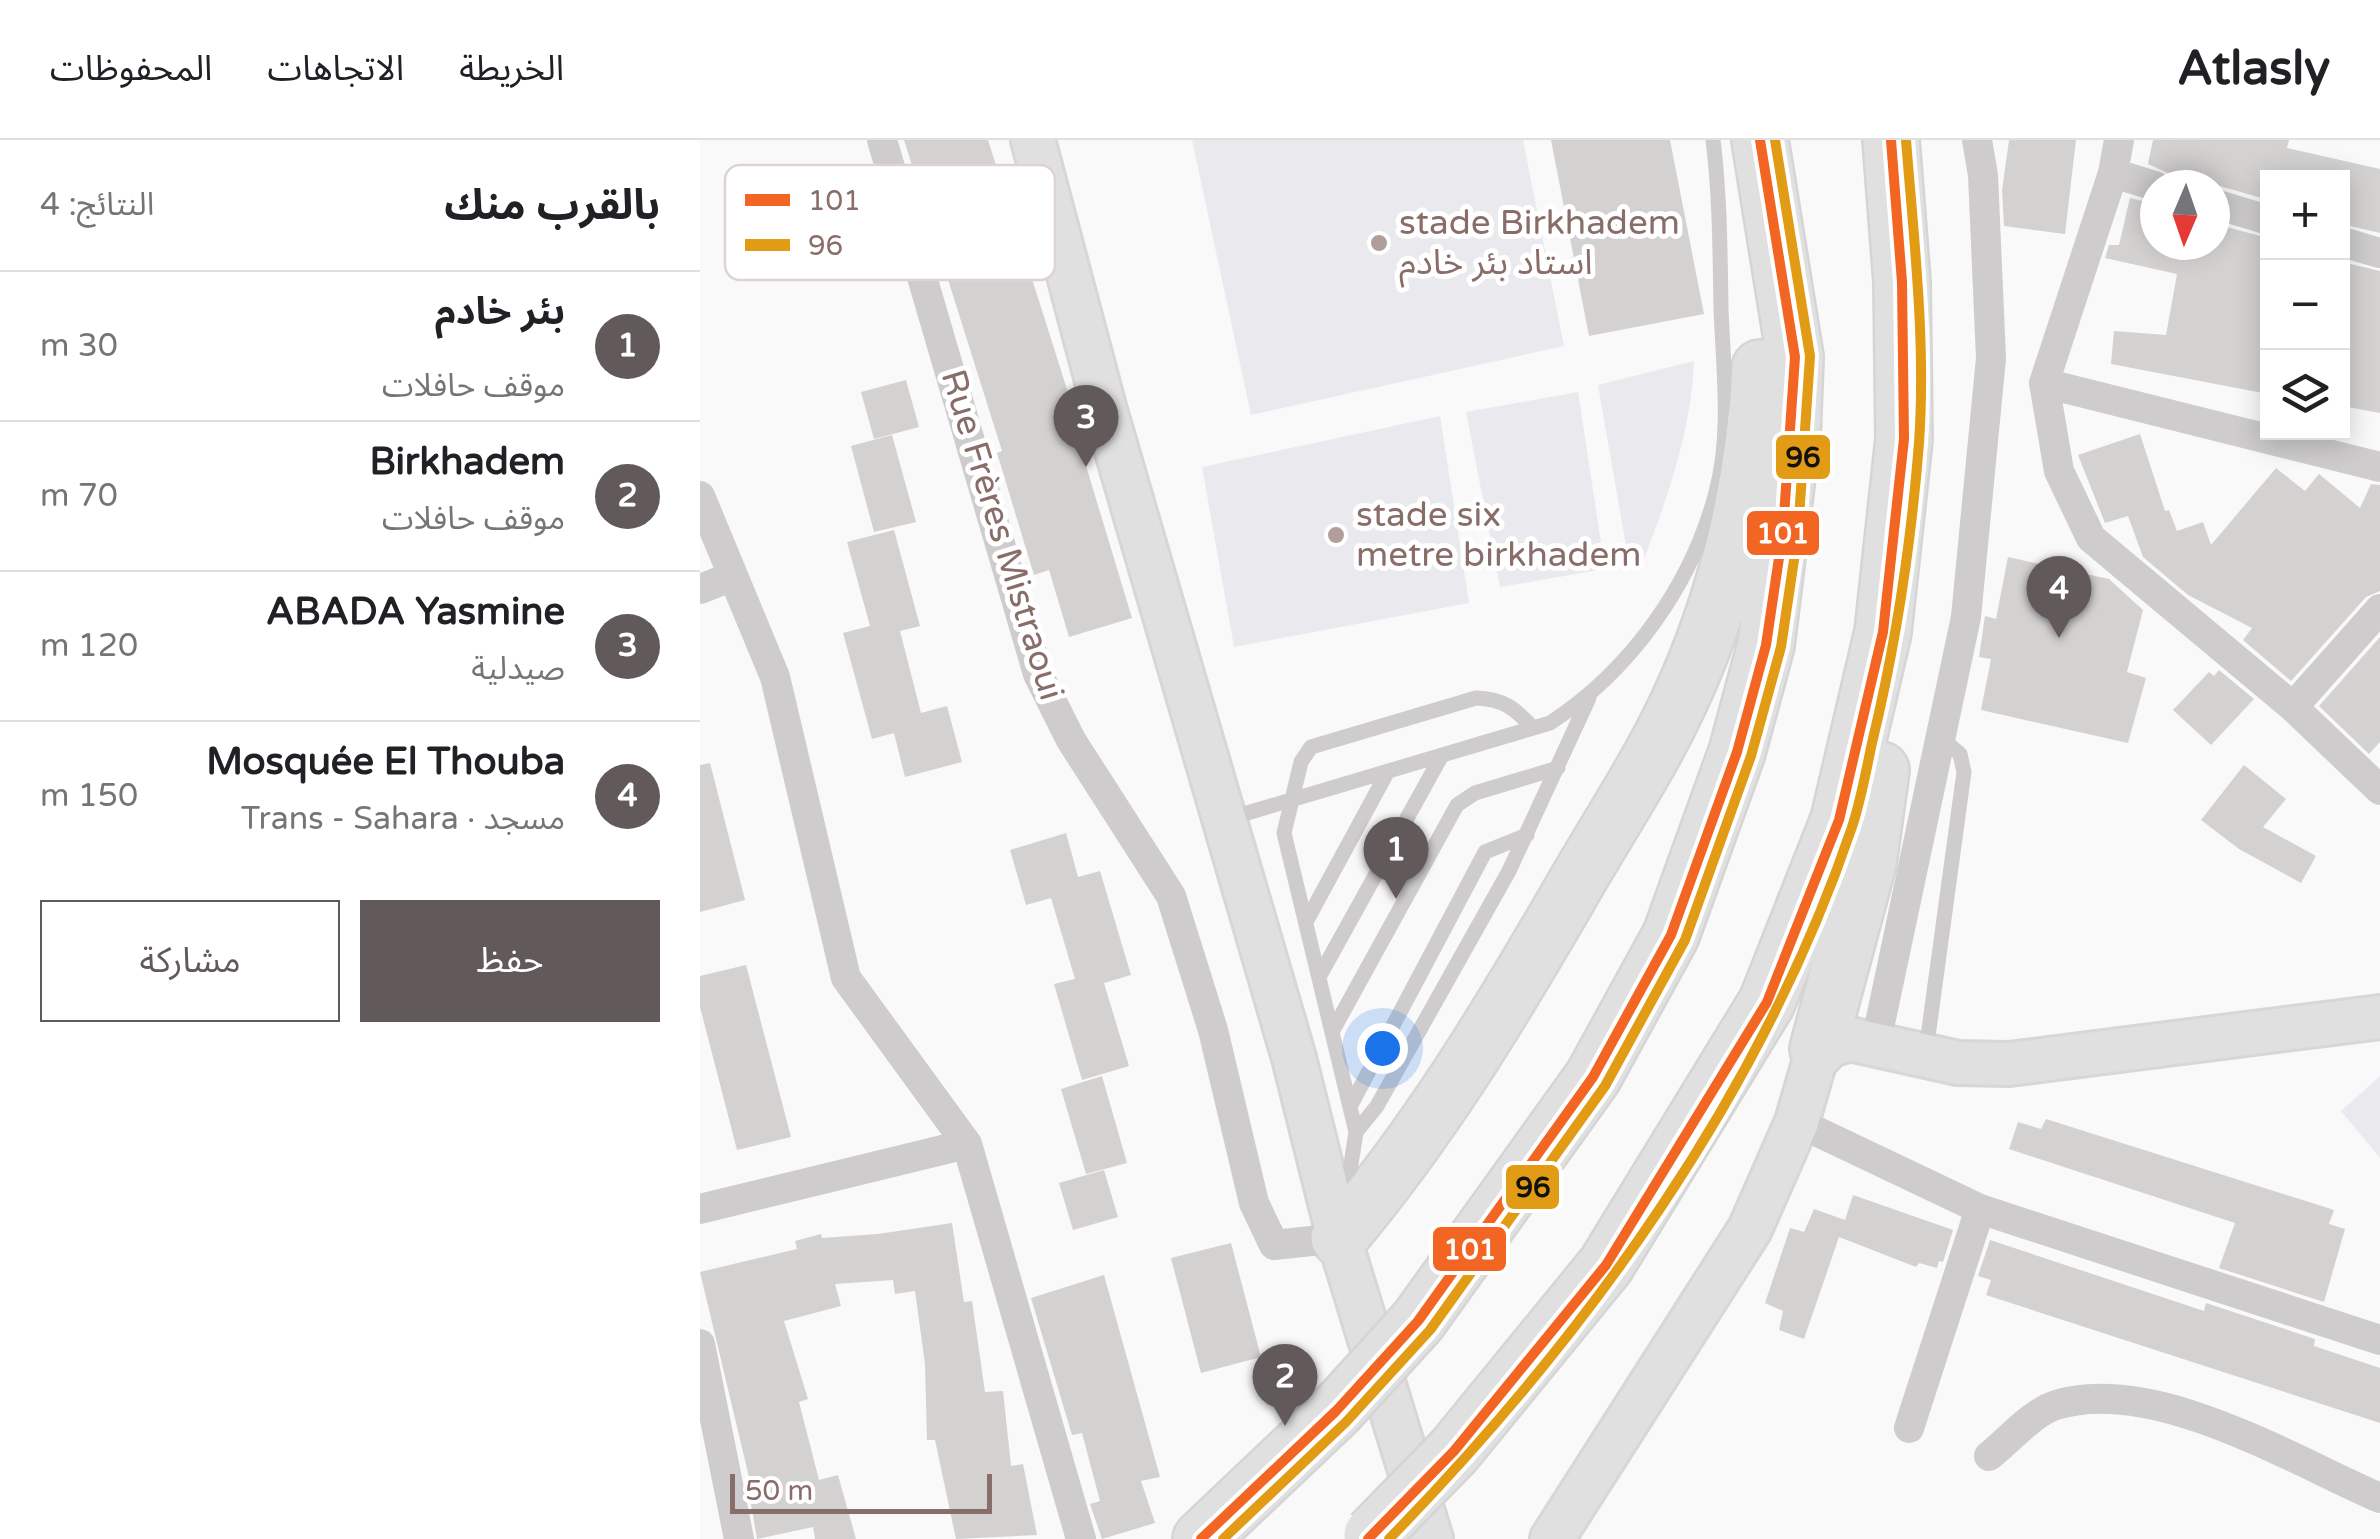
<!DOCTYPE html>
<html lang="ar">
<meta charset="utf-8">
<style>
:root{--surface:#fff;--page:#f6f6f6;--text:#202124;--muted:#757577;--line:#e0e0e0;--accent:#61595a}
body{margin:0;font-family:"Varela Round","Noto Sans Arabic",sans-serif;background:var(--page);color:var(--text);direction:rtl}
.controls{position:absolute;right:30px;top:30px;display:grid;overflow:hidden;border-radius:0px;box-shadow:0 5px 25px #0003}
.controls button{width:90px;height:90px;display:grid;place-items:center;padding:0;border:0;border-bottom:2px solid var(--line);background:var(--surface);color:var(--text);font:50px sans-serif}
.compass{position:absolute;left:1440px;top:30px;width:90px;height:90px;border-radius:50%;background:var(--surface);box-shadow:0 5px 25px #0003;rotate:182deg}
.scale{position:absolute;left:30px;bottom:25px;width:262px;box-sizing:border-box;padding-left:10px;border:5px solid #896d69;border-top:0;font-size:28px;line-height:35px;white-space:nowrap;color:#896d69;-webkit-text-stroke:8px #fff;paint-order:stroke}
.you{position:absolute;left:682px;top:908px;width:35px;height:35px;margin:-25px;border:8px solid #fff;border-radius:50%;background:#1a73e8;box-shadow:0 0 0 15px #1a73e833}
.badge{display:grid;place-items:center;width:65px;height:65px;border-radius:50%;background:var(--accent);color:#fff;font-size:32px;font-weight:700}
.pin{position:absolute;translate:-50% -82px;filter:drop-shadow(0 2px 5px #0008)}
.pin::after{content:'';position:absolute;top:52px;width:35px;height:30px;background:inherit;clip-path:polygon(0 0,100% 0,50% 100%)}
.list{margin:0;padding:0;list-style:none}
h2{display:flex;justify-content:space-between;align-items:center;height:130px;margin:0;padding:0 40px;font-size:42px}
h2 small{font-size:32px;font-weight:400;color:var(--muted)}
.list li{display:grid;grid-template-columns:65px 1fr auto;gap:30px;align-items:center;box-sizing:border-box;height:150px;padding:0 40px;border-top:2px solid var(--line)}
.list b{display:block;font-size:38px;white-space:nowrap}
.list p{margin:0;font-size:32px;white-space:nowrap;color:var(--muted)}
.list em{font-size:32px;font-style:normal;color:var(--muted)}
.actions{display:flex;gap:20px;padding:30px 40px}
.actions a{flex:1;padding:22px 0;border:2px solid var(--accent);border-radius:0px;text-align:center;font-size:35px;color:var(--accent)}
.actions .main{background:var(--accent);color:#fff}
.icon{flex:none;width:55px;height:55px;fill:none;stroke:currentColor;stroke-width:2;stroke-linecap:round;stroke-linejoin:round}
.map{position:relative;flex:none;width:1680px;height:1399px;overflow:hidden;direction:ltr}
header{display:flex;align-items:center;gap:60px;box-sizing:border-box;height:140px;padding:0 50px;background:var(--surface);border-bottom:2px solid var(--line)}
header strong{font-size:48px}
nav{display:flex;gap:55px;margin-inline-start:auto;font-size:35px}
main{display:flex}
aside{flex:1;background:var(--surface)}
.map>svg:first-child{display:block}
.green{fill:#eae9ed}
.building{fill:#d4d1d1}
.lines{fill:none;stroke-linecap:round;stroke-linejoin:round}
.secondary-casing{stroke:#d8d6d6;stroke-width:48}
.highway-casing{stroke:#d6d5d5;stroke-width:60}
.lane{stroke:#cecccc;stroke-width:15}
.street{stroke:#cecccc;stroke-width:30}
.secondary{stroke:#e1e0e0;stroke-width:42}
.highway{stroke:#e1e0e0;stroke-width:55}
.highway-bridge-casing{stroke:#d6d5d5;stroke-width:60;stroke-linecap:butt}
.highway-bridge{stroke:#e1e0e0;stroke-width:55}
.bus-1-casing{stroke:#fff;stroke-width:18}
.bus-2-casing{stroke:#fff;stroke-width:18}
.bus-1{stroke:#f26522;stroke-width:10}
.bus-2{stroke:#e19b15;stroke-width:10}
.poi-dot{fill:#b09e9b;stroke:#fff;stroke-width:4}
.labels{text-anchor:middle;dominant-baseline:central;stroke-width:10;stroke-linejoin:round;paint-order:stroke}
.poi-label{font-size:35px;fill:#896d69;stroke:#fff;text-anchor:start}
.street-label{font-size:35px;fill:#896d69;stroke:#fff}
.key{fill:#fff;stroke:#dcd3d2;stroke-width:2.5}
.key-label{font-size:28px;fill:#896d69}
.line-badge{stroke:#fff;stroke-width:4}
.badge-label{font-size:28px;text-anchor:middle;font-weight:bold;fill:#fff}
.pale-badge-label{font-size:28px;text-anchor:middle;font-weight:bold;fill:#111}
</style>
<header>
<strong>Atlasly</strong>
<nav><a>الخريطة</a><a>الاتجاهات</a><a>المحفوظات</a></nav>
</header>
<main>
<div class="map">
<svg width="1680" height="1399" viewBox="0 0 1680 1399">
<rect width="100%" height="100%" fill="#f9f9f9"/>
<path class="green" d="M 492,0 L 823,0 L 864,206 L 551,275 Z
M 994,221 C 991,293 968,355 943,422 L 929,423 L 898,245 Z
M 878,252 L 905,429 L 800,447 L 766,272 Z
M 740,276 L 769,463 L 534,507 L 502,327 Z
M 1680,936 L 1680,1018 L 1641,971 Z"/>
<path class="building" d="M 204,0 L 288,0 L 372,265 L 368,266 L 432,478 L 369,497 L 349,430 L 334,435 L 297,313 L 302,311 Z
M 851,0 L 970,0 L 1004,174 L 889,196 Z
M 1309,0 L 1376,0 L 1365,94 L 1304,86 L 1302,50 Z
M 1453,0 L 1589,0 L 1587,8 L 1680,29 L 1680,93 L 1642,84 L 1642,38 L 1568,38 L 1568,60 L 1520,46 L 1472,40 L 1468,33 L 1448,24 Z
M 1430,58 L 1455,64 L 1455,105 L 1515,105 L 1515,84 L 1568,98 L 1568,254 L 1411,224 L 1414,191 L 1466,195 L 1477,134 L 1405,118 L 1409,105 L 1419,105 Z
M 1642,122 L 1680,131 L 1680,273 L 1642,266 Z
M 206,240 L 219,287 L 174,299 L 161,252 Z
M 1440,294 L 1465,371 L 1469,370 L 1477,391 L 1503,382 L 1511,405 L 1576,328 L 1605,351 L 1619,334 L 1660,368 L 1671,344 L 1680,345 L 1680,451 L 1666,457 L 1591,541 L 1543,500 L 1552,488 L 1488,455 L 1443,417 L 1428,376 L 1405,383 L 1378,315 Z
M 192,295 L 216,382 L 174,392 L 151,306 Z
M 194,390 L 220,486 L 200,491 L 221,573 L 247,566 L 262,622 L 205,637 L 194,593 L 172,599 L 143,493 L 170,486 L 147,402 Z
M 1308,417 L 1409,439 L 1443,470 L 1427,532 L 1446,538 L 1428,603 L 1281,570 L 1291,519 L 1279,517 L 1285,476 L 1296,479 Z
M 1680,497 L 1680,602 L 1669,614 L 1619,566 Z
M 1519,530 L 1554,559 L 1511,605 L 1473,570 L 1509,532 L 1514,536 Z
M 10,623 L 45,760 L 0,772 L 0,625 Z
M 1544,625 L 1586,659 L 1563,687 L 1616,716 L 1601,743 L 1539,709 L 1501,680 Z
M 366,693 L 378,737 L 400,731 L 431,835 L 404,843 L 429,926 L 382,940 L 354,844 L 375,839 L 351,758 L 326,765 L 310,710 Z
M 46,825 L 91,997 L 37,1010 L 0,867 L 0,836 Z
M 402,936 L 427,1023 L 386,1034 L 361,949 Z
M 1346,979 L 1634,1070 L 1629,1084 L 1645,1089 L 1624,1162 L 1519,1128 L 1535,1083 L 1309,1009 L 1318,982 L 1341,989 Z
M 404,1030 L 418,1077 L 373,1090 L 359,1043 Z
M 1153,1055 L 1253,1090 L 1243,1122 L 1239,1121 L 1237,1128 L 1219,1123 L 1216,1127 L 1139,1097 L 1104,1199 L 1079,1190 L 1083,1171 L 1065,1163 L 1090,1088 L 1104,1092 L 1114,1069 L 1145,1080 Z
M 252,1083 L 264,1162 L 272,1161 L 285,1252 L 303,1251 L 311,1326 L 323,1324 L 337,1395 L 256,1399 L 235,1300 L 227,1300 L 225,1224 L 215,1151 L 195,1154 L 193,1140 L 135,1144 L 141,1166 L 84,1181 L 108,1259 L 99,1262 L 119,1340 L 138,1335 L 156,1399 L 115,1399 L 113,1387 L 57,1399 L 50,1359 L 54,1358 L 0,1132 L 97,1109 L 95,1101 L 121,1094 L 122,1098 L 178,1094 Z
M 1290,1100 L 1504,1171 L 1506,1163 L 1615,1199 L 1614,1206 L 1680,1228 L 1680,1283 L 1286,1155 L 1291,1140 L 1278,1136 Z
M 531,1103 L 561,1217 L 501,1233 L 471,1118 Z
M 404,1135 L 460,1337 L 441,1341 L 455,1383 L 402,1399 L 390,1364 L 400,1361 L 382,1293 L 372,1295 L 331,1158 Z"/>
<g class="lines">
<g class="secondary-casing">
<path id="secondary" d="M 333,0 L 404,267 L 594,918 L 639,1098 L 731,1399
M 852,1399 L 1050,1089 L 1097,982 L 1118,909 L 1150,899 L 1258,923 L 1309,924 L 1680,877"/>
</g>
<g class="highway-casing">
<path id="highway" d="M 1118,909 L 1168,723 L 1181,630
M 639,1098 C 727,994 796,881 864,764 C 901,698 945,634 977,566 C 1027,461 1054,344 1060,228
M 718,1181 L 893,937 L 971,795 L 1037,612 L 1066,505 L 1092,296 L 1095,217 L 1060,0
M 754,1311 L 906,1125 L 1067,862 L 1139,680 L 1183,492 L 1204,299 L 1202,142 L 1191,0
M 501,1399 L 636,1271"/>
</g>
<path class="lane" d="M 527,679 L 850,583 C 930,531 992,445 1016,352 C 1032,293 1023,228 1021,168 C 1020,112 1020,56 1013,0
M 606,782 L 688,631
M 619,837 L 742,615
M 632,892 L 757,665 L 775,653 L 858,628
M 1226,911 L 1264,632 L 1260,614 L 1241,598
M 652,963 L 785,712 L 827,695
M 656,992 L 584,693 L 601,622 L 611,607 L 776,558 C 803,559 815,568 833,588
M 645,1063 L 656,992 L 677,966 L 809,731 L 889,558"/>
<path class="street" d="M 182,0 L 338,534 L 371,600 L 471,756 L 513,890 L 554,1063 L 574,1105 L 639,1098
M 1419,0 L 1413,33 L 1344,243 L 1680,327
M 1413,33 L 1455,46
M 1515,64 L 1568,80
M 1642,102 L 1680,113
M 1344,243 L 1359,331 L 1391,398 L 1593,567 L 1680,650
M 0,356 L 75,537 L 146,838 L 267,1004 L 381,1399
M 0,449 L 33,436
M 1593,567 L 1680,469
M 1176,902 L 1266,477 L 1291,218 L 1283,35 L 1277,0
M 1097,982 L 1280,1069 L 1680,1200
M 0,1069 L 267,1004
M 0,1204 L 39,1399
M 1209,1288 L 1280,1069
M 1289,1316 C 1308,1301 1333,1272 1356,1265 C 1454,1235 1592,1320 1680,1358"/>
<use href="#secondary" class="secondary"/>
<use href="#highway" class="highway"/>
<g class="highway-bridge-casing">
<path id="highway-bridge" d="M 636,1271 L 718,1181
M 672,1395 L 754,1311"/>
</g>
<use href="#highway-bridge" class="highway-bridge"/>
<g class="bus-1-casing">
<path id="bus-1" d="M 501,1399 L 636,1271 L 718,1181 L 893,937 L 971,795 L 1037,612 L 1066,505 L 1083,391 L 1095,217 L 1060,0
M 668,1399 L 754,1311 L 906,1125 L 1067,862 L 1139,680 L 1183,492 L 1204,299 L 1202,142 L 1191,0"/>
</g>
<g class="bus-2-casing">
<path id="bus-2" d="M 523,1399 L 646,1282 L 730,1190 L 905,946 L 985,800 L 1051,616 L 1081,507 L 1098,393 L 1110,216 L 1075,0
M 689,1399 C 886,1197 1061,956 1152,687 C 1161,660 1166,631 1172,603 C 1196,504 1211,405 1219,303 C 1226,203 1214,100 1206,0"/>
</g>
<use href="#bus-1" class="bus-1"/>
<use href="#bus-2" class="bus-2"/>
</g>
<g class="poi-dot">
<circle cx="679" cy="103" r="10"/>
<circle cx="636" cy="395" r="10"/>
</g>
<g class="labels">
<g class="poi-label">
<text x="699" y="83">stade Birkhadem<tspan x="699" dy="40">استاد بئر خادم</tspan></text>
<text x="656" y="375">stade six<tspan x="656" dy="40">metre birkhadem</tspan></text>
</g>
<g class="street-label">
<text transform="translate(302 395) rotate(73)">Rue Frères Mistraoui</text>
</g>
</g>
<rect x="25" y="25" width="330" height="115" rx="15" class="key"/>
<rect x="45" y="54" width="45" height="12" fill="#f26522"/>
<rect x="45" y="99" width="45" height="12" fill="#e19b15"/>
<g class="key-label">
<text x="108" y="70">101</text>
<text x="108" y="115">96</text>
</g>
<g class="line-badge">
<rect x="1074" y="293" width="58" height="48" rx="10" fill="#e19b15"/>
<rect x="1045" y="369" width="76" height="48" rx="10" fill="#f26522"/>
<rect x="804" y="1023" width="57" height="48" rx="10" fill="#e19b15"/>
<rect x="731" y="1085" width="77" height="48" rx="10" fill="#f26522"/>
</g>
<g class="badge-label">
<text x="1083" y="403">101</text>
<text x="770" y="1119">101</text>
</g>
<g class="pale-badge-label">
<text x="1103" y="327">96</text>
<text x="833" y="1057">96</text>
</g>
</svg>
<div class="controls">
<button>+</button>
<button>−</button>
<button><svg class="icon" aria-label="layers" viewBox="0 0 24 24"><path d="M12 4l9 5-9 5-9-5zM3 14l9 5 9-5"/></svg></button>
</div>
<svg class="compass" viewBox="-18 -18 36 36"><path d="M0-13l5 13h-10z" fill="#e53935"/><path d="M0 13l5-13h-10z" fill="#757577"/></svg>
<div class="scale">50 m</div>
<div class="you"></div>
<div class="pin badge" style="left:696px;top:759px">1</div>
<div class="pin badge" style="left:585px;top:1286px">2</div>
<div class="pin badge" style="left:386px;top:327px">3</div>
<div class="pin badge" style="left:1359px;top:498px">4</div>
</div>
<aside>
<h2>بالقرب منك<small>النتائج: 4</small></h2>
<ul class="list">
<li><span class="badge">1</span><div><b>بئر خادم</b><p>موقف حافلات</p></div><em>30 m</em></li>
<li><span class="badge">2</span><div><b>Birkhadem</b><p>موقف حافلات</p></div><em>70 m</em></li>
<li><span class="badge">3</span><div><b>ABADA Yasmine</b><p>صيدلية</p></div><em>120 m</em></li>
<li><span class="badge">4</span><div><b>Mosquée El Thouba</b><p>مسجد · Trans - Sahara</p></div><em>150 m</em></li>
</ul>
<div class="actions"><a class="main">حفظ</a><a>مشاركة</a></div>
</aside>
</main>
